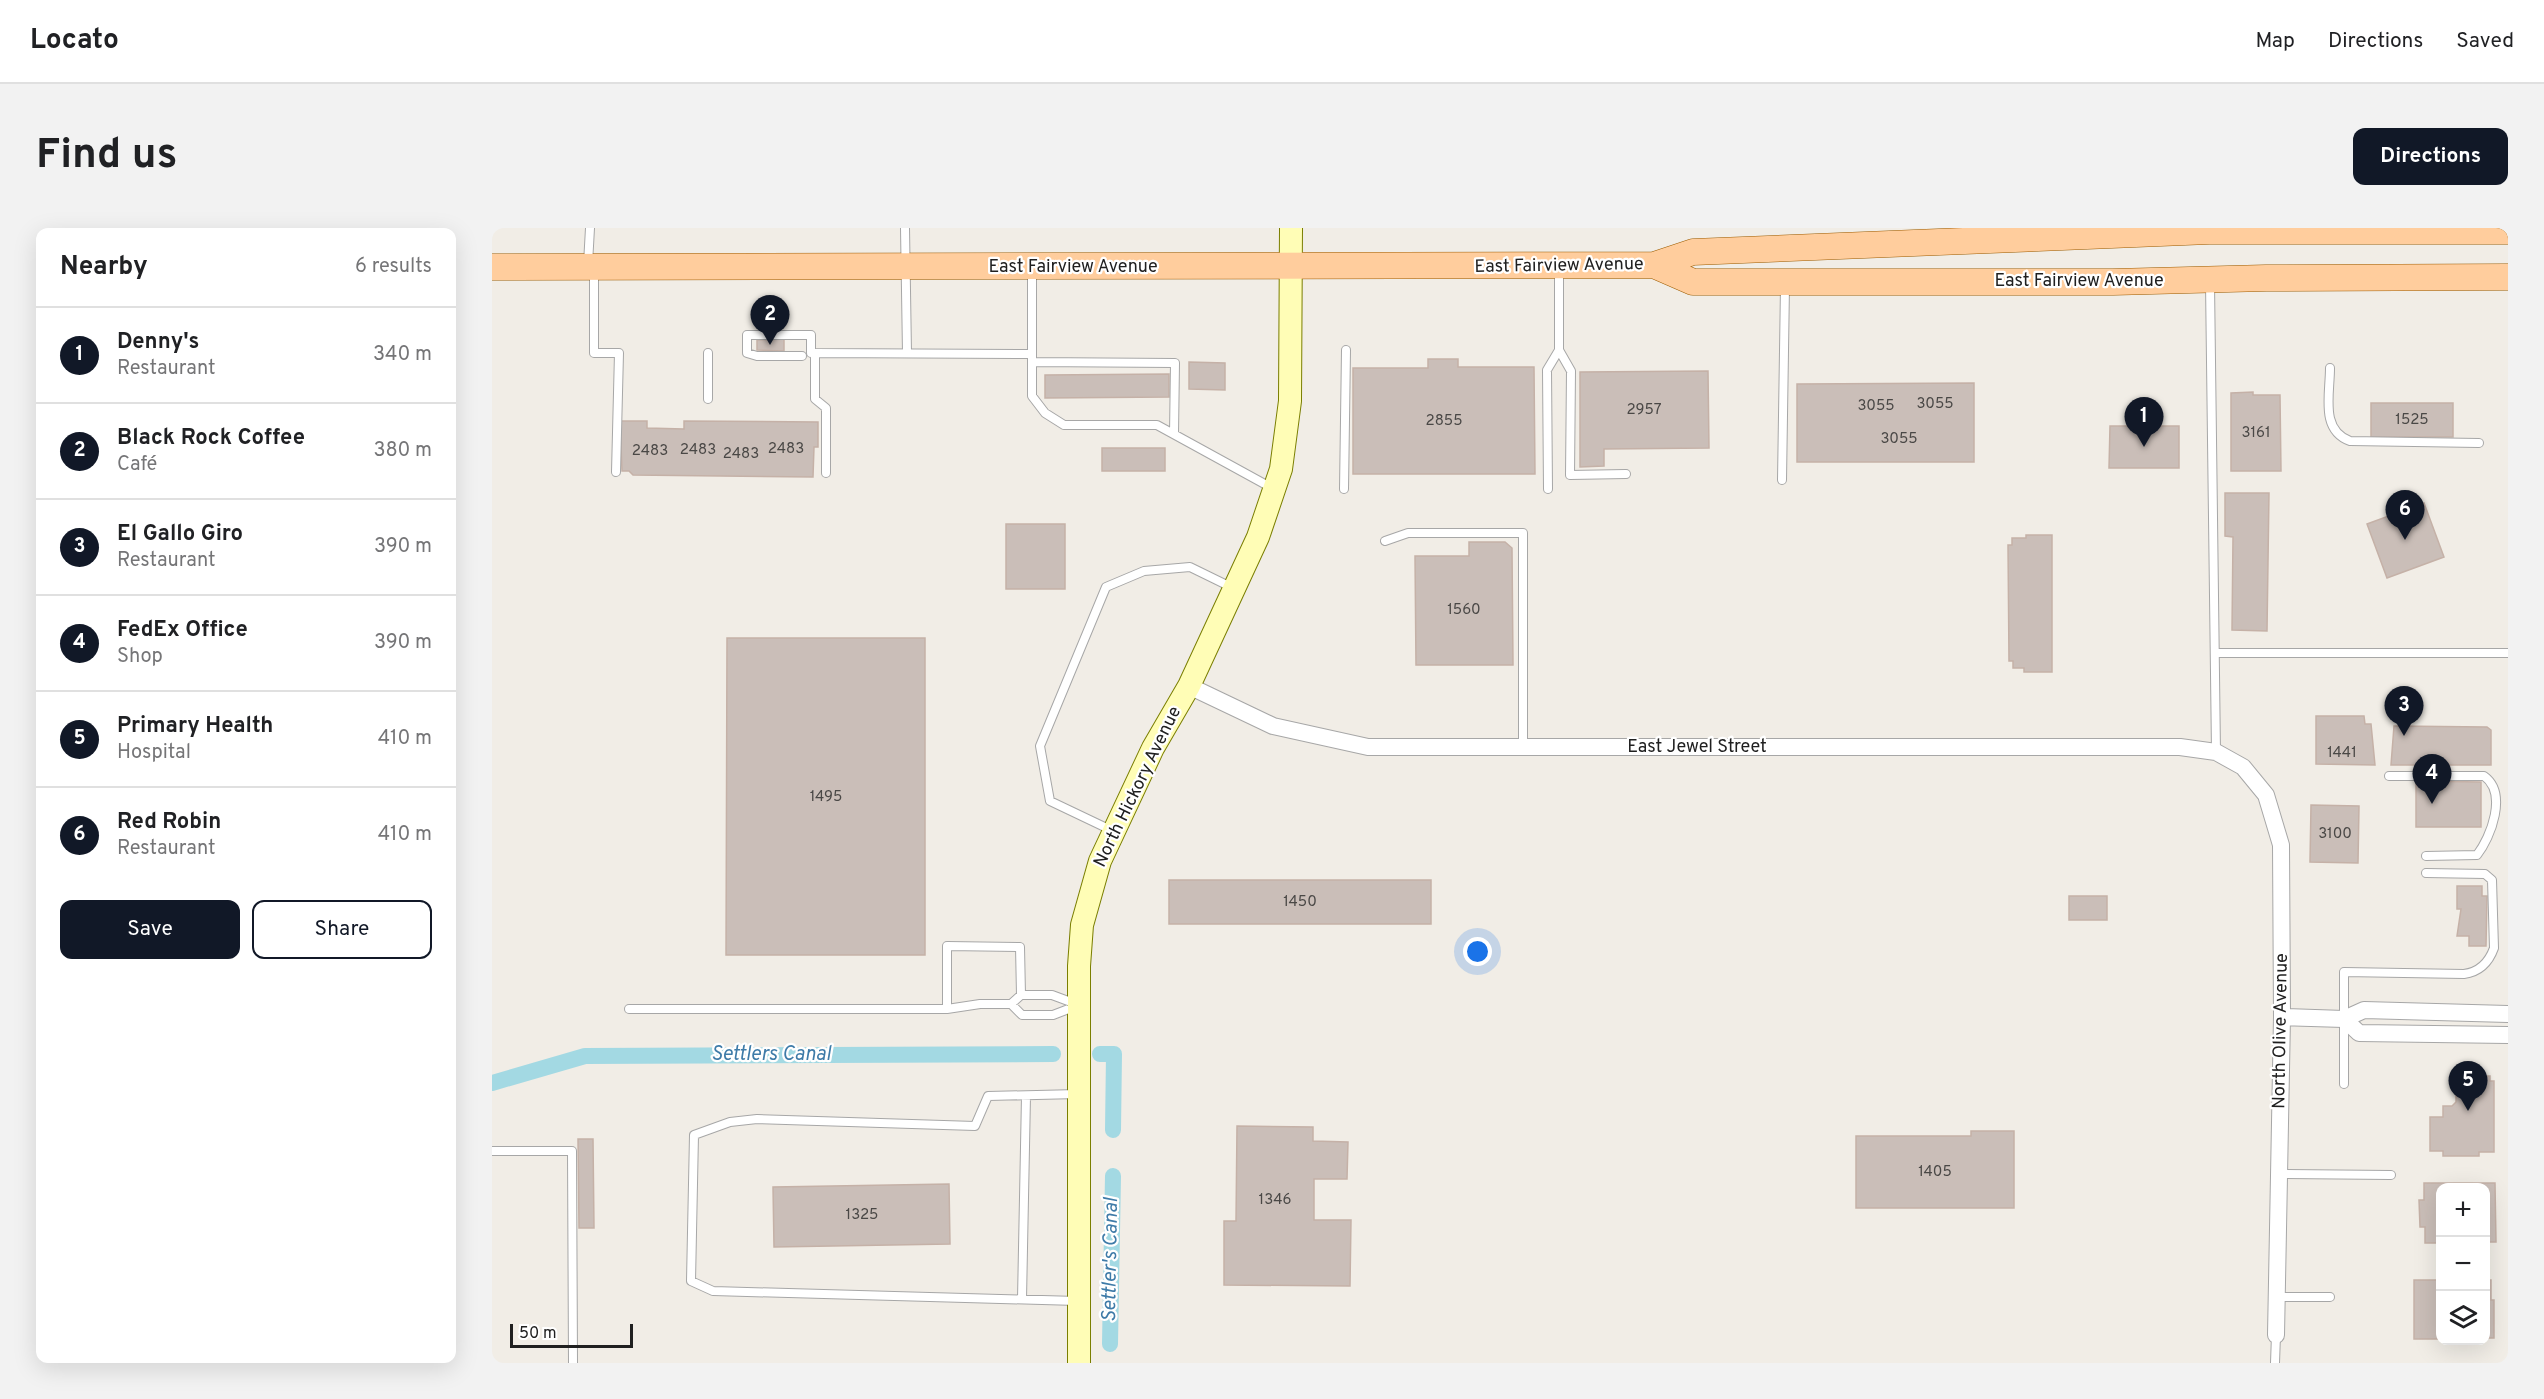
<!DOCTYPE html>
<meta charset="utf-8">
<style>
:root{--surface:#fff;--page:#f2f2f2;--text:#202124;--muted:#757577;--line:#e0e0e0;--accent:#111827}
body{margin:0;font-family:Overpass,sans-serif;background:var(--page);color:var(--text)}
.controls{position:absolute;right:18px;bottom:18px;display:grid;overflow:hidden;border-radius:12px;box-shadow:0 6px 24px #0002}
.controls button{width:54px;height:54px;display:grid;place-items:center;padding:0;border:0;border-bottom:2px solid var(--line);background:var(--surface);color:var(--text);font:30px sans-serif}
.scale{position:absolute;left:18px;bottom:15px;width:123px;box-sizing:border-box;padding-left:6px;border:3px solid #202020;border-top:0;font-size:16px;line-height:21px;white-space:nowrap;color:#202020;-webkit-text-stroke:4px #fff;paint-order:stroke}
.you{position:absolute;left:986px;top:724px;width:21px;height:21px;margin:-15px;border:4px solid #fff;border-radius:50%;background:#1a73e8;box-shadow:0 0 0 9px #1a73e833}
.badge{display:grid;place-items:center;width:39px;height:39px;border-radius:50%;background:var(--accent);color:#fff;font-size:20px;font-weight:700}
.pin{position:absolute;translate:-50% -50px;filter:drop-shadow(0 2px 3px #0008)}
.pin::after{content:'';position:absolute;top:32px;width:21px;height:18px;background:inherit;clip-path:polygon(0 0,100% 0,50% 100%)}
.list{margin:0;padding:0;list-style:none}
h2{display:flex;justify-content:space-between;align-items:center;height:78px;margin:0;padding:0 24px;font-size:26px}
h2 small{font-size:20px;font-weight:400;color:var(--muted)}
.list li{display:grid;grid-template-columns:39px 1fr auto;gap:18px;align-items:center;box-sizing:border-box;height:96px;padding:0 24px;border-top:2px solid var(--line)}
.list b{display:block;font-size:22px;white-space:nowrap}
.list p{margin:0;font-size:20px;white-space:nowrap;color:var(--muted)}
.list em{font-size:20px;font-style:normal;color:var(--muted)}
.actions{display:flex;gap:12px;padding:18px 24px}
.actions a{flex:1;padding:14px 0;border:2px solid var(--accent);border-radius:12px;text-align:center;font-size:21px;color:var(--accent)}
.actions .main{background:var(--accent);color:#fff}
.icon{flex:none;width:33px;height:33px;fill:none;stroke:currentColor;stroke-width:2;stroke-linecap:round;stroke-linejoin:round}
.map{position:relative;flex:none;width:2016px;height:1135px;overflow:hidden;border-radius:12px}
header{display:flex;align-items:center;gap:36px;box-sizing:border-box;height:84px;padding:0 30px;background:var(--surface);border-bottom:2px solid var(--line)}
header strong{font-size:28px}
nav{display:flex;gap:33px;margin-inline-start:auto;font-size:21px}
.intro{display:flex;align-items:center;justify-content:space-between;box-sizing:border-box;height:144px;padding:0 36px}
h1{margin:0;font-size:42px}
.button{padding:15px 27px;border-radius:12px;background:var(--accent);color:#fff;font-size:21px;font-weight:700}
main{display:flex;gap:36px;padding:0 36px}
aside{flex:1;background:var(--surface);border-radius:12px;box-shadow:0 6px 24px #0002}
.map>svg:first-child{display:block}
.lines{fill:none;stroke-linecap:round;stroke-linejoin:round}
.canal{stroke:#a3d9e3;stroke-width:16}
.building{fill:#cabeb8;stroke:#c5b1a7;stroke-width:1.5}
.lane-casing{stroke:#a7a7a7;stroke-width:10}
.street-casing{stroke:#a7a7a7;stroke-width:18}
.secondary-casing{stroke:#7a7e00;stroke-width:24}
.primary-casing{stroke:#9c5c00;stroke-width:27}
.lane{stroke:#fff;stroke-width:8}
.street{stroke:#fff;stroke-width:16}
.secondary{stroke:#fffdb6;stroke-width:22}
.primary{stroke:#ffcd9d;stroke-width:26}
.labels{text-anchor:middle;dominant-baseline:central;stroke-width:4.5;stroke-linejoin:round;paint-order:stroke}
.number-label{font-size:15px;fill:#4a4846}
.street-label{font-size:18px;fill:#202020;stroke:#fff}
.water-label{font-size:20px;font-style:italic;fill:#3e7ba8;stroke:#fff}
</style>
<header>
<strong>Locato</strong>
<nav><a>Map</a><a>Directions</a><a>Saved</a></nav>
</header>
<div class="intro"><h1>Find us</h1><a class="button">Directions</a></div>
<main>
<aside>
<h2>Nearby<small>6 results</small></h2>
<ul class="list">
<li><span class="badge">1</span><div><b>Denny's</b><p>Restaurant</p></div><em>340 m</em></li>
<li><span class="badge">2</span><div><b>Black Rock Coffee</b><p>Café</p></div><em>380 m</em></li>
<li><span class="badge">3</span><div><b>El Gallo Giro</b><p>Restaurant</p></div><em>390 m</em></li>
<li><span class="badge">4</span><div><b>FedEx Office</b><p>Shop</p></div><em>390 m</em></li>
<li><span class="badge">5</span><div><b>Primary Health</b><p>Hospital</p></div><em>410 m</em></li>
<li><span class="badge">6</span><div><b>Red Robin</b><p>Restaurant</p></div><em>410 m</em></li>
</ul>
<div class="actions"><a class="main">Save</a><a>Share</a></div>
</aside>
<div class="map">
<svg width="2016" height="1135" viewBox="0 0 2016 1135">
<rect width="100%" height="100%" fill="#f1ede6"/>
<g class="lines">
<path class="canal" d="M 608,826 L 622,826 L 621,902
M 0,855 L 93,828 L 561,826
M 618,1116 L 621,948"/>
</g>
<path class="building" d="M 292,111 L 292,123 L 265,122 L 265,112 Z
M 936,131 L 966,131 L 966,139 L 1042,139 L 1043,246 L 861,246 L 861,140 L 936,140 Z
M 697,134 L 733,135 L 733,162 L 697,161 Z
M 1216,143 L 1217,220 L 1112,221 L 1112,238 L 1088,239 L 1088,144 Z
M 677,146 L 677,169 L 553,170 L 553,147 Z
M 1482,155 L 1482,234 L 1305,234 L 1305,156 Z
M 1761,164 L 1761,167 L 1788,167 L 1789,243 L 1739,243 L 1739,165 Z
M 1879,175 L 1961,175 L 1961,209 L 1879,209 Z
M 128,193 L 155,193 L 155,200 L 192,201 L 192,193 L 326,194 L 326,219 L 322,219 L 321,249 L 141,247 L 137,243 L 130,243 Z
M 1618,198 L 1687,198 L 1687,240 L 1617,240 Z
M 610,220 L 673,220 L 673,243 L 610,243 Z
M 1733,265 L 1777,265 L 1775,403 L 1740,402 L 1741,309 L 1733,308 Z
M 1932,275 L 1952,329 L 1895,350 L 1875,296 Z
M 514,296 L 573,296 L 573,361 L 514,361 Z
M 1534,307 L 1560,307 L 1560,444 L 1532,444 L 1532,440 L 1521,440 L 1521,433 L 1517,433 L 1516,317 L 1520,317 L 1520,310 L 1534,310 Z
M 977,314 L 1013,314 L 1020,320 L 1021,437 L 924,437 L 923,328 L 977,328 Z
M 235,410 L 433,410 L 433,727 L 234,727 Z
M 1824,488 L 1872,488 L 1873,496 L 1879,496 L 1883,537 L 1824,536 Z
M 1902,498 L 1995,499 L 1999,502 L 1999,537 L 1899,537 Z
M 1924,553 L 1989,554 L 1989,599 L 1924,599 Z
M 1819,577 L 1867,578 L 1866,635 L 1818,634 Z
M 677,652 L 939,652 L 939,696 L 677,696 Z
M 1965,658 L 1990,658 L 1990,668 L 1995,668 L 1994,718 L 1977,718 L 1977,708 L 1965,708 L 1969,681 L 1965,681 Z
M 1577,668 L 1615,668 L 1615,692 L 1577,692 Z
M 1976,848 L 1998,848 L 1998,853 L 2002,853 L 2002,924 L 1987,924 L 1987,928 L 1951,928 L 1951,923 L 1938,923 L 1938,889 L 1951,889 L 1951,878 L 1960,878 L 1964,874 L 1964,865 L 1974,865 Z
M 745,898 L 821,899 L 821,913 L 856,914 L 855,951 L 822,951 L 822,992 L 859,992 L 858,1058 L 732,1057 L 732,993 L 744,993 Z
M 1479,903 L 1522,903 L 1522,980 L 1364,980 L 1364,908 L 1479,908 Z
M 86,911 L 101,911 L 102,1000 L 87,1000 Z
M 1932,955 L 2003,955 L 2004,1014 L 1994,1014 L 1994,960 L 1948,960 L 1948,1015 L 1933,1015 L 1933,999 L 1928,999 L 1927,972 L 1932,972 Z
M 457,956 L 458,1016 L 282,1019 L 281,959 Z
M 1922,1052 L 1948,1052 L 1948,1111 L 1922,1111 Z
M 1994,1052 L 1999,1052 L 1999,1072 L 2002,1072 L 2002,1110 L 1994,1110 Z"/>
<g class="lines">
<g class="lane-casing">
<path id="lane" d="M 413,0 L 415,125
M 96,36 L 98,0
M 540,40 L 540,134 L 683,135 L 682,206
M 1067,40 L 1067,122 L 1079,143 L 1078,247 L 1134,246
M 102,43 L 102,125 L 127,125 L 124,244
M 1718,55 L 1724,524
M 216,125 L 216,171
M 310,128 L 265,128 L 255,125 L 255,107 L 319,107 L 319,125
M 540,134 L 540,168 L 553,185 L 572,197 L 665,197 L 780,260
M 1838,140 C 1838,167 1828,202 1858,213 L 1987,215
M 334,245 L 334,180 L 323,171 L 323,125 L 540,126
M 1290,252 L 1293,58
M 852,261 L 854,122
M 1056,261 L 1055,142 L 1067,122
M 893,313 L 916,305 L 1031,305 L 1031,519
M 1723,425 L 2016,425
M 1897,548 L 1992,548 C 2016,565 1999,609 1985,627 L 1934,628
M 621,603 L 558,573 L 548,518 L 614,359 L 652,343 L 698,339 L 741,360
M 529,767 L 560,767 L 587,777 L 561,787 L 530,787 L 519,776 Z
M 137,781 L 455,781 L 455,718 L 528,719 L 529,767
M 455,781 L 488,776 L 519,776
M 1852,856 L 1852,744 L 1972,746 C 1987,744 1997,734 2002,720 L 2000,652 L 1993,646 L 1934,645
M 0,923 L 80,923 L 81,1135
M 1787,946 L 1899,947
M 1784,1069 L 1838,1069
M 530,1071 L 534,868
M 585,1073 L 221,1063 L 199,1053 L 202,907 L 238,894 L 265,891 L 483,898 L 496,868 L 586,866
M 1783,1135 L 1784,1107"/>
</g>
<g class="street-casing">
<path id="street" d="M 697,458 L 781,498 L 876,519 L 1688,519 L 1724,524 L 1751,539 L 1774,567 L 1789,617 L 1790,789 L 1784,1107
M 1790,789 L 1852,791 L 1872,782 L 2016,786
M 1852,791 L 1867,805 L 2016,807"/>
</g>
<g class="secondary-casing">
<path id="secondary" d="M 587,1135 L 587,738 L 590,697 L 608,633 L 661,520 L 697,458 L 766,309 L 789,241 L 798,173 L 799,0"/>
</g>
<g class="primary-casing">
<path id="primary" d="M 1162,37 L 1201,54 L 1621,54 L 1774,50 L 2016,49
M 0,39 L 1162,37 L 1201,24 L 1717,3 L 2016,3"/>
</g>
<use href="#lane" class="lane"/>
<use href="#street" class="street"/>
<use href="#secondary" class="secondary"/>
<use href="#primary" class="primary"/>
</g>
<g class="labels">
<g class="number-label">
<text x="1443" y="176">3055</text>
<text x="1384" y="178">3055</text>
<text x="1152" y="182">2957</text>
<text x="1920" y="192">1525</text>
<text x="952" y="193">2855</text>
<text x="1764" y="205">3161</text>
<text x="1407" y="211">3055</text>
<text x="294" y="221">2483</text>
<text x="206" y="222">2483</text>
<text x="158" y="223">2483</text>
<text x="249" y="226">2483</text>
<text x="972" y="382">1560</text>
<text x="1850" y="525">1441</text>
<text x="334" y="569">1495</text>
<text x="1843" y="606">3100</text>
<text x="808" y="674">1450</text>
<text x="1443" y="944">1405</text>
<text x="783" y="972">1346</text>
<text x="370" y="987">1325</text>
</g>
<g class="street-label">
<text transform="translate(1067 38) rotate(-1)">East Fairview Avenue</text>
<text x="581" y="39">East Fairview Avenue</text>
<text x="1587" y="53">East Fairview Avenue</text>
<text x="1205" y="519">East Jewel Street</text>
<text transform="translate(646 559) rotate(-64)">North Hickory Avenue</text>
<text transform="translate(1789 803) rotate(-89)">North Olive Avenue</text>
</g>
<g class="water-label">
<text x="279" y="827">Settlers Canal</text>
<text transform="translate(619 1032) rotate(-89)">Settler's Canal</text>
</g>
</g>
</svg>
<div class="controls">
<button>+</button>
<button>−</button>
<button><svg class="icon" aria-label="layers" viewBox="0 0 24 24"><path d="M12 4l9 5-9 5-9-5zM3 14l9 5 9-5"/></svg></button>
</div>
<div class="scale">50 m</div>
<div class="you"></div>
<div class="pin badge" style="left:1652px;top:219px">1</div>
<div class="pin badge" style="left:278px;top:117px">2</div>
<div class="pin badge" style="left:1912px;top:508px">3</div>
<div class="pin badge" style="left:1940px;top:576px">4</div>
<div class="pin badge" style="left:1976px;top:883px">5</div>
<div class="pin badge" style="left:1913px;top:312px">6</div>
</div>
</main>
